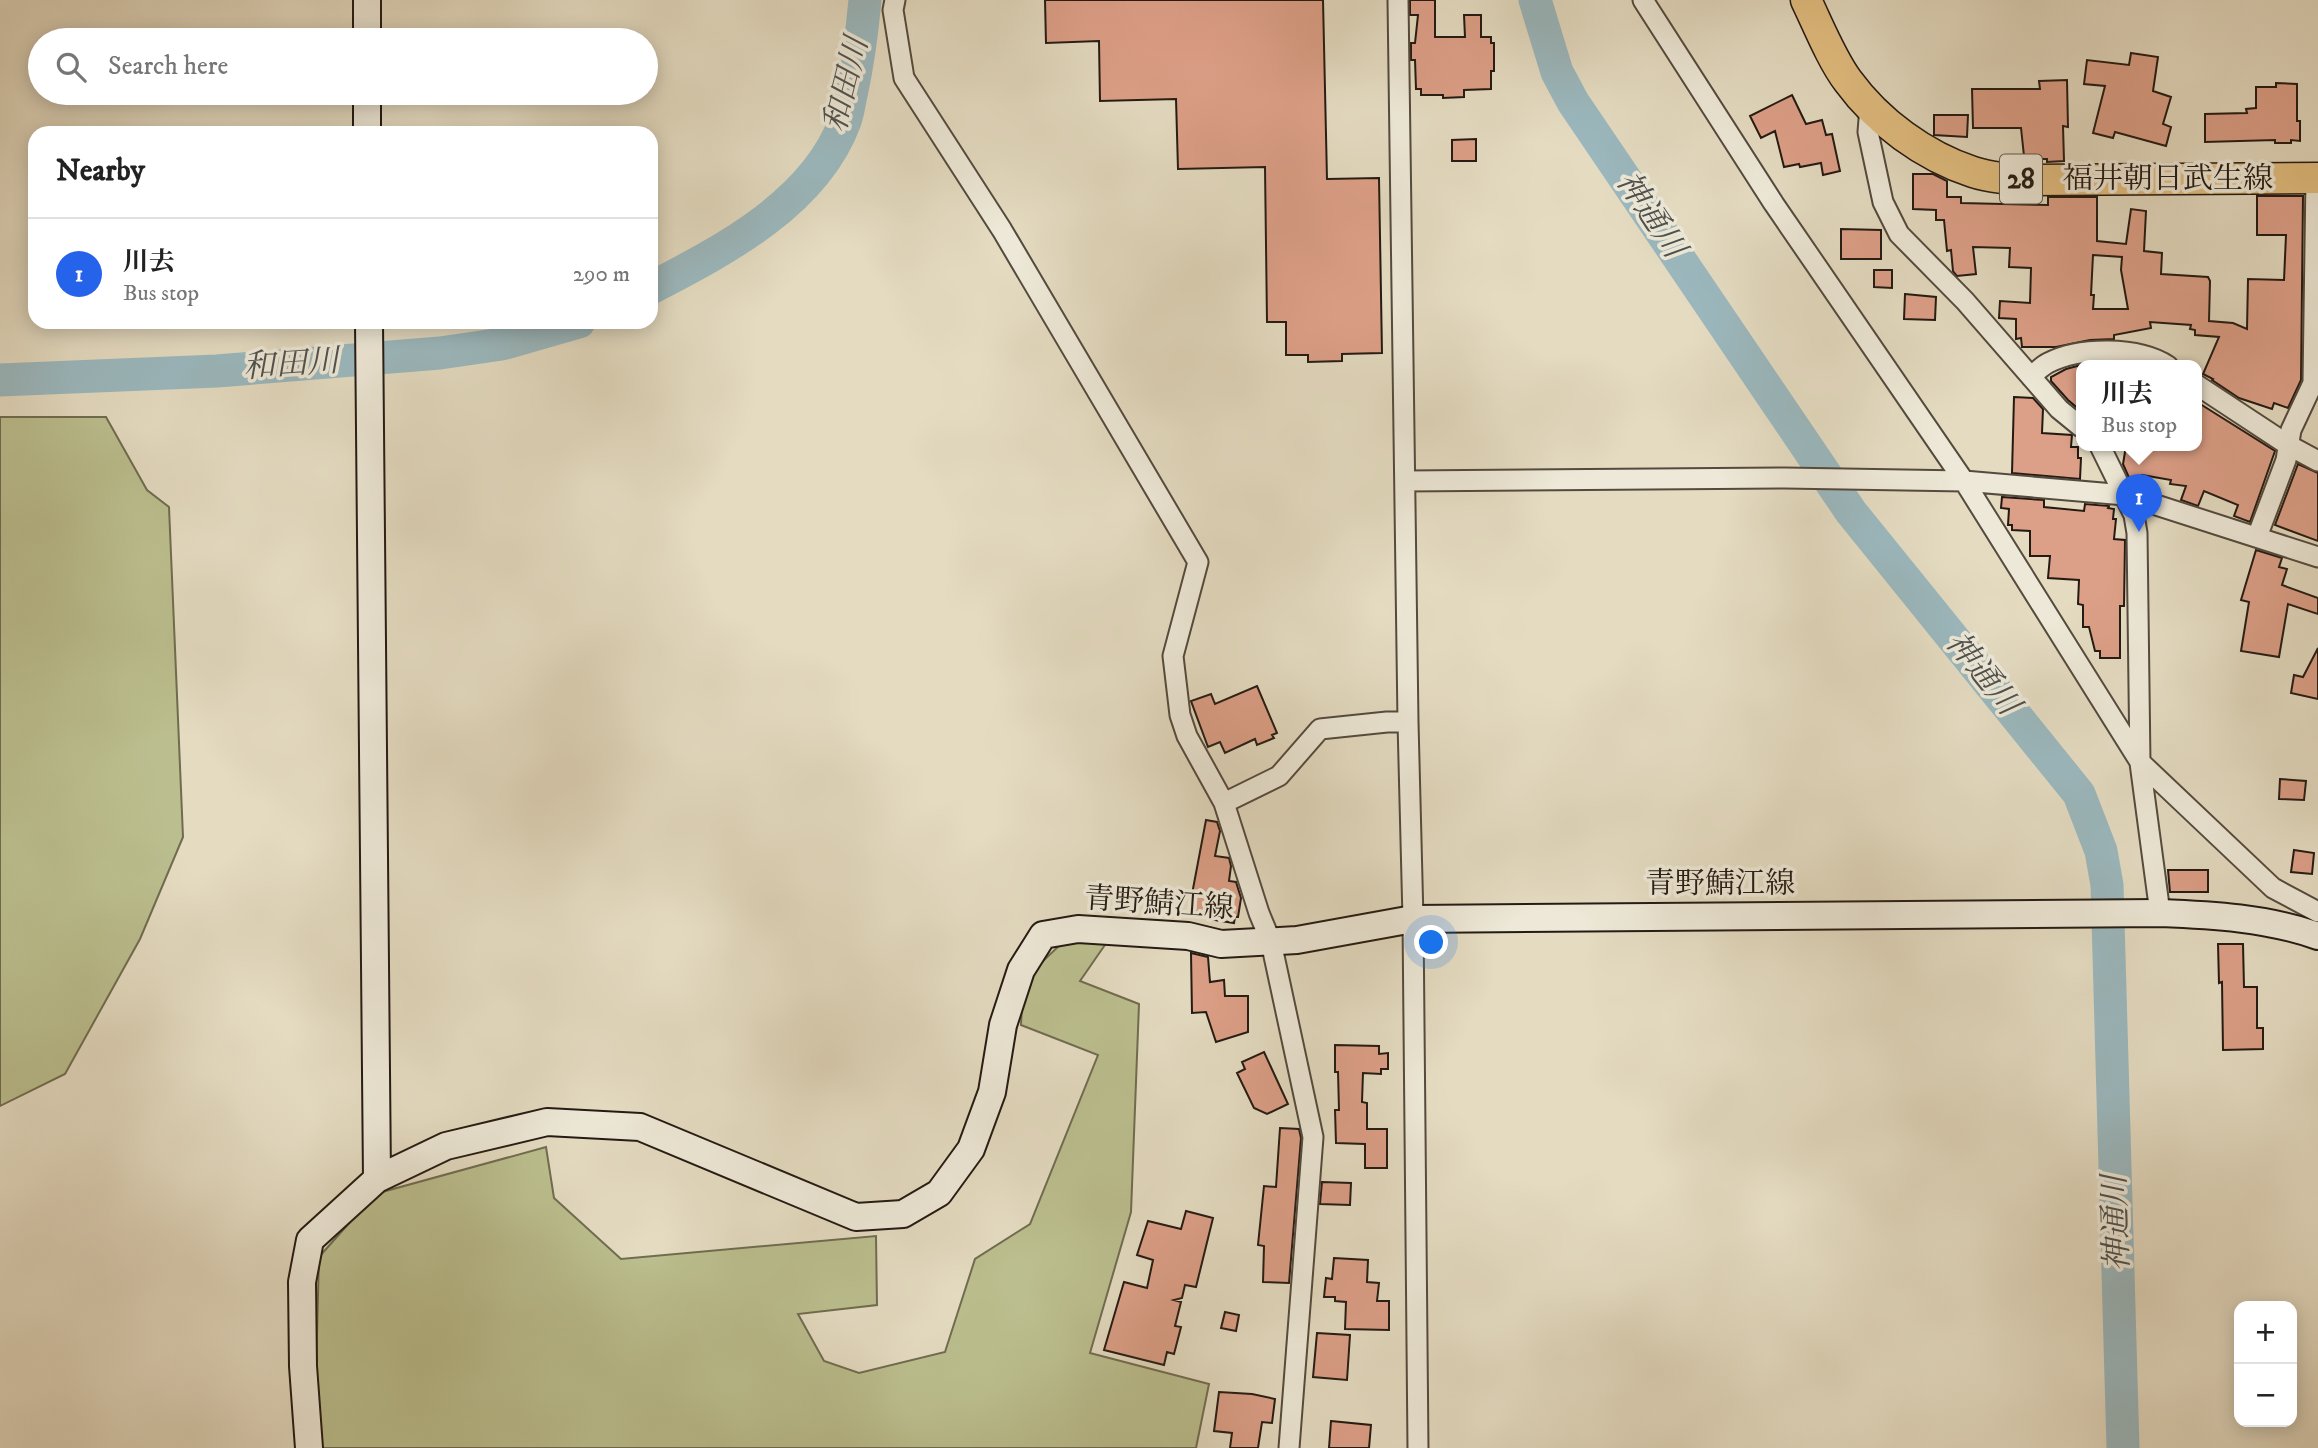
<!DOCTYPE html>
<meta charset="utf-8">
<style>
:root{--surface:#fff;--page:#f6f6f6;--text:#222;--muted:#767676;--line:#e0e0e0;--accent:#2563eb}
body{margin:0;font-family:"IM FELL DW Pica","Noto Serif JP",serif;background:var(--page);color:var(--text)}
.controls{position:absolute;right:21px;bottom:21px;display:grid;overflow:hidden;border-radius:14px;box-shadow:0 4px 18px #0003}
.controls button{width:63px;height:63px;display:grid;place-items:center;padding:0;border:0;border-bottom:2px solid var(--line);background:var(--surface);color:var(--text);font:35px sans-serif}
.you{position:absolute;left:1432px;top:943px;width:24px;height:24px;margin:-18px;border:5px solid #fff;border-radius:50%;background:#1a73e8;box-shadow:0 0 0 10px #1a73e833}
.badge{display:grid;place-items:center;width:46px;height:46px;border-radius:50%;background:var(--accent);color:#fff;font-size:23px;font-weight:700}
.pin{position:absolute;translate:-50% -58px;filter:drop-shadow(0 2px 4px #0008)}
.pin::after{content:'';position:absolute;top:37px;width:24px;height:21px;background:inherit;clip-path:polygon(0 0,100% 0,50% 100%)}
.popup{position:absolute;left:2076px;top:360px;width:126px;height:91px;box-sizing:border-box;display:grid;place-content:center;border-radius:14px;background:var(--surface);filter:drop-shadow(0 2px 5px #0005);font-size:23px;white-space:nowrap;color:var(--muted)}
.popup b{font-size:26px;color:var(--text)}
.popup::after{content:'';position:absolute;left:50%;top:100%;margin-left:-14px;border:14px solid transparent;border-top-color:var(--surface)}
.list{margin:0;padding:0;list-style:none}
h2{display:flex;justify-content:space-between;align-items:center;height:91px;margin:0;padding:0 28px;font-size:30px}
h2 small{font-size:23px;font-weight:400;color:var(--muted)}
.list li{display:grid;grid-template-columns:46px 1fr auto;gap:21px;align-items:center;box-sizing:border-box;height:112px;padding:0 28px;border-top:2px solid var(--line)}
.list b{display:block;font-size:26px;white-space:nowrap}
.list p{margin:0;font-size:23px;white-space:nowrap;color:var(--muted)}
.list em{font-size:23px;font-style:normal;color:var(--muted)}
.icon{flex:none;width:38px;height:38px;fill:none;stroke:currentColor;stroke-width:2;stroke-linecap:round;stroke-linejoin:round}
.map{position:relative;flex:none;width:2318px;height:1448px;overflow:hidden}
.search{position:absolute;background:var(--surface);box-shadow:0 4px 18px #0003;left:28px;top:28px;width:630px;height:77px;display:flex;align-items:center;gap:18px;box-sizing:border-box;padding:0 24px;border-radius:38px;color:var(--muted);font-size:26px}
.panel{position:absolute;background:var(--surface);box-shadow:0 4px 18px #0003;left:28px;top:126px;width:630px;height:203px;border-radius:21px}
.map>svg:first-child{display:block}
.green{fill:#bbbe8e;stroke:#706c50;stroke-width:2}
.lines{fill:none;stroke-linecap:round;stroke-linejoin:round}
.river{stroke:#9bb8be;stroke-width:33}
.building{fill:#dc9f87;stroke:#241a13;stroke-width:2;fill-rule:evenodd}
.street-casing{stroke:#544a3e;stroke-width:23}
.secondary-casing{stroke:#241a13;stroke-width:30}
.primary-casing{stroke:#241a13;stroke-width:33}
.street{stroke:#ede8d7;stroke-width:19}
.secondary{stroke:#ede8d7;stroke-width:26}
.primary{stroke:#e2be80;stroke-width:30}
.labels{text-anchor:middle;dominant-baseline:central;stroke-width:7;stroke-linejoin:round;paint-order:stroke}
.shield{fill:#ede8d7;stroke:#60584e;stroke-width:2}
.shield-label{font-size:28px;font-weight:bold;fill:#241a13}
.street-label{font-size:30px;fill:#241a13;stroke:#ede8d7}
.water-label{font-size:32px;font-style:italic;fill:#4e514f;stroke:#ede8d7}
</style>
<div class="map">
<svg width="2318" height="1448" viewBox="0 0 2318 1448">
<rect width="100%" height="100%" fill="#e4dbc1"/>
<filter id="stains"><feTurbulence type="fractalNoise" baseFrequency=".00286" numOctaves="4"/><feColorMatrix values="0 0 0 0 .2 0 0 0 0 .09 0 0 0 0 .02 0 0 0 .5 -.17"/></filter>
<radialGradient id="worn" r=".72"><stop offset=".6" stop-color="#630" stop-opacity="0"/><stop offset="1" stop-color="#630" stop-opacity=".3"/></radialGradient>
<path class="green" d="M 0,417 L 106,417 L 147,490 L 169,507 L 183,837 L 140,939 L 65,1074 L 0,1106 Z
M 1107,942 L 1080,981 L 1139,1004 L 1131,1212 L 1090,1353 L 1209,1384 L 1196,1448 L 314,1448 L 319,1257 L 375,1194 L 546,1147 L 554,1198 L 621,1259 L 876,1236 L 877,1305 L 798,1314 L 824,1361 L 859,1373 L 945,1352 L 975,1259 L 1030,1224 L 1098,1055 L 1021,1025 L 1023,980 L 1062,943 Z"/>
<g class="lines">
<path class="river" d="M 1535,0 L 1557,72 L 1573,102 L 1851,512 L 2079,794 L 2101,851 L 2107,885 L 2123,1448
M 651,288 C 724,250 815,203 845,121 C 848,113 849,103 851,95 C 858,63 862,33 865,0
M 0,380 L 217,371 L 440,353 L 502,344 L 579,322"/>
</g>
<path class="building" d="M 1045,0 L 1323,0 L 1327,179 L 1379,178 L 1382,353 L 1342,354 L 1342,361 L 1308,362 L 1308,355 L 1286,355 L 1286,322 L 1267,322 L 1265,167 L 1178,169 L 1176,99 L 1100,101 L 1099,41 L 1046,43 Z
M 1410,0 L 1435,0 L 1435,37 L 1465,37 L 1464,15 L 1481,15 L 1481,37 L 1491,37 L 1491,43 L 1494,43 L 1494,71 L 1491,71 L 1491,89 L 1464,90 L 1464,97 L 1443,98 L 1443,95 L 1421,95 L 1421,89 L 1416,89 L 1415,60 L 1411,60 L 1411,43 L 1415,43 L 1418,15 L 1410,15 Z
M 2131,53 L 2158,57 L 2153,91 L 2171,97 L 2163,124 L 2171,127 L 2166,146 L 2115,132 L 2113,138 L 2093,133 L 2105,86 L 2084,84 L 2087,60 L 2129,65 Z
M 2067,80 L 2068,127 L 2063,126 L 2064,161 L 2047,162 L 2047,159 L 2039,159 L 2039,155 L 2024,156 L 2021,128 L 1973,128 L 1972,89 L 2040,89 L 2039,81 Z
M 2276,83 L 2297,84 L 2297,121 L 2300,121 L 2300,141 L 2291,140 L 2291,143 L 2275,143 L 2275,140 L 2205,142 L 2205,114 L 2247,113 L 2246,109 L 2256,108 L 2256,87 L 2276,87 Z
M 1792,95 L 1806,124 L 1822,120 L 1826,135 L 1832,134 L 1840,171 L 1823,175 L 1821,163 L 1800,167 L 1799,164 L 1784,167 L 1775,131 L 1761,138 L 1750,116 Z
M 1934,115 L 1968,115 L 1967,137 L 1934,135 Z
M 1476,139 L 1476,161 L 1452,161 L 1452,140 Z
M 1913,174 L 1933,174 L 1947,181 L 1947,197 L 1961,197 L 1961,203 L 2048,205 L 2048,197 L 2097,197 L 2097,241 L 2126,244 L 2131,209 L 2146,211 L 2144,251 L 2162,253 L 2161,274 L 2208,277 L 2210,281 L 2209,321 L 2233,323 L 2247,329 L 2248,279 L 2284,280 L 2286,235 L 2257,235 L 2257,196 L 2303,196 L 2301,380 L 2288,408 L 2274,403 L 2272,409 L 2239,398 L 2212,380 L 2213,379 L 2203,374 L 2219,337 L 2195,335 L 2195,330 L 2190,329 L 2191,325 L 2150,322 L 2151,328 L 2114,335 L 2114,339 L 2090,340 L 2056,347 L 2022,347 L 2021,338 L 2016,339 L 2016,319 L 1999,318 L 2000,301 L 2030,303 L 2031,268 L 2009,267 L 2010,248 L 1973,247 L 1976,274 L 1957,276 L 1953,271 L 1951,250 L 1947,251 L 1944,220 L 1936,220 L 1936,210 L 1913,209 ZM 2093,255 L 2122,257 L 2121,270 L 2128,309 L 2093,309 L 2094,295 L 2091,295 Z
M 1841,229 L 1881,230 L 1881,259 L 1841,259 Z
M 1874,270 L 1892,270 L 1892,288 L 1874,287 Z
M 1905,294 L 1936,297 L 1935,320 L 1904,319 Z
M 2081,365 L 2081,411 L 2068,400 L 2051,381 L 2051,377 L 2066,369 Z
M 2014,397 L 2033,398 L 2043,409 L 2042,433 L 2072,435 L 2071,447 L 2078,447 L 2078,458 L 2081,458 L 2080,479 L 2012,473 Z
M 2197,402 L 2275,451 L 2250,522 L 2234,516 L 2238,505 L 2204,491 L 2198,506 L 2181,500 L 2186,486 L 2170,484 L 2171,480 L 2142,475 L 2140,482 L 2130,480 L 2123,464 L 2126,446 L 2197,446 Z
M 2298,464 L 2318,473 L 2318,541 L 2275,525 Z
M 2002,497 L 2044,500 L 2044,507 L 2084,511 L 2085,504 L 2109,506 L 2108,508 L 2114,509 L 2113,519 L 2116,519 L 2114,539 L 2125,540 L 2124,606 L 2120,606 L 2120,658 L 2100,658 L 2100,651 L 2095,651 L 2089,627 L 2083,627 L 2083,605 L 2078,604 L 2079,580 L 2048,578 L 2050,556 L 2030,556 L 2030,531 L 2012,530 L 2012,525 L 2008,525 L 2009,509 L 2001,508 Z
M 2256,550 L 2282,558 L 2279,567 L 2287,569 L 2282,585 L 2318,598 L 2318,614 L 2288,604 L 2279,657 L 2241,651 L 2249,602 L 2241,600 Z
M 2318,648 L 2318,699 L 2291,693 L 2294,675 L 2303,677 Z
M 1257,686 L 1277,733 L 1272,735 L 1274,738 L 1257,745 L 1255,739 L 1225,753 L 1220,742 L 1208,747 L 1191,701 L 1211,694 L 1215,704 Z
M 2280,779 L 2306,781 L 2304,800 L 2279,799 Z
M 1206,820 L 1217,822 L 1220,831 L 1215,856 L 1229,858 L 1231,866 L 1229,881 L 1236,882 L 1241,898 L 1238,917 L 1235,917 L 1234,923 L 1208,919 L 1209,914 L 1189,910 Z
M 2294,850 L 2314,853 L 2312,874 L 2291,872 Z
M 2168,870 L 2208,870 L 2208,892 L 2170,892 Z
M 2218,944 L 2243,944 L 2244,987 L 2257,987 L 2257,1028 L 2263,1028 L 2263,1049 L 2223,1050 L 2222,982 L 2219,983 Z
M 1191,953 L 1208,957 L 1210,982 L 1224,980 L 1225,996 L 1248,996 L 1248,1032 L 1216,1042 L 1206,1012 L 1192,1013 Z
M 1335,1045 L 1379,1046 L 1379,1054 L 1388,1053 L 1388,1069 L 1381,1069 L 1381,1074 L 1363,1073 L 1362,1102 L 1367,1103 L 1367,1129 L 1387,1129 L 1387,1168 L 1365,1168 L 1365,1144 L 1336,1143 L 1335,1110 L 1339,1110 L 1338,1072 L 1335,1072 Z
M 1264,1052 L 1288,1104 L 1267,1114 L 1254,1108 L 1237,1073 L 1245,1069 L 1242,1062 Z
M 1280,1128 L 1299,1129 L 1301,1138 L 1289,1283 L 1263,1282 L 1264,1246 L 1258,1245 L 1264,1186 L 1276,1187 Z
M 1322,1182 L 1351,1183 L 1350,1205 L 1320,1204 Z
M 1186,1211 L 1213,1218 L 1196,1287 L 1185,1285 L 1182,1298 L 1174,1300 L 1181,1302 L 1175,1326 L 1181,1327 L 1174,1354 L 1167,1352 L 1164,1365 L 1104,1350 L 1124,1282 L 1147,1288 L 1153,1260 L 1137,1255 L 1148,1221 L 1181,1229 Z
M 1334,1258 L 1368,1260 L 1367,1282 L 1379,1283 L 1377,1301 L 1389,1301 L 1389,1330 L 1345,1329 L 1346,1302 L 1335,1301 L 1335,1297 L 1324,1297 L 1326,1278 L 1332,1279 Z
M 1225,1312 L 1239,1315 L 1236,1331 L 1221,1328 Z
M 1317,1333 L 1350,1335 L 1347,1380 L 1313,1377 Z
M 1219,1392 L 1252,1394 L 1275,1399 L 1272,1423 L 1262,1422 L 1258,1448 L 1230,1448 L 1232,1433 L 1214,1431 Z
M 1331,1421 L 1371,1425 L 1369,1448 L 1329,1448 Z"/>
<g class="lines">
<g class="street-casing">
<path id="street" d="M 895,0 L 893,10 L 904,78 L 1002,230 L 1198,562 L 1173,656 L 1180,715 L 1187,736 L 1224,803 L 1259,913 L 1271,942 L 1313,1137 L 1289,1448
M 1398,0 L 1408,722 L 1413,919 L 1418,1448
M 1643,0 L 1774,204 L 1964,481 L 2140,762 L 2273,888 L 2318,912
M 1870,107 L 1868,132 L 1883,202 L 1899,234 L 1965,301 L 2059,409 L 2081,427
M 2031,377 C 2036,372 2042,366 2048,363 C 2079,347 2138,346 2168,366
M 2197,385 L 2288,445 L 2318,461
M 2100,446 L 2134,515 L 2137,533 L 2140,763 L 2160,913
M 1406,481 L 1785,478 L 1964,481 L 2125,495 L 2318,557
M 2257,537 L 2286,460 L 2291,430 L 2313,383 L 2316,178
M 1224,803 L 1279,776 L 1320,729 L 1387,722 L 1408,722"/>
</g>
<g class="secondary-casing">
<path id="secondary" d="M 367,0 L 367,40
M 367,93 L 367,133
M 369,322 L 377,1179
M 309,1448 L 303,1366 L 302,1282 L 310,1240 L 377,1179 L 446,1146 L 547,1122 L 640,1127 L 856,1217 L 903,1214 L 939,1193 L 971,1149 L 992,1092 L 1003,1025 L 1021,970 L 1043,935 L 1078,929 L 1188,936 L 1221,944 L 1297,940 L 1413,919 L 2160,913 C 2213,915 2267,918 2318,936"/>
</g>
<g class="primary-casing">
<path id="primary" d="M 1806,0 C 1818,25 1832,60 1848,81 C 1878,122 1924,156 1973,172 C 1991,178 2012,179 2031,180 L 2318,178"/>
</g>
<use href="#street" class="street"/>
<use href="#secondary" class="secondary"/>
<use href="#primary" class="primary"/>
</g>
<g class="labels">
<rect class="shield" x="2000" y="154.5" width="42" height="49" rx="5"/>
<g class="shield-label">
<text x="2021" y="179">28</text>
</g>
<g class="street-label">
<text x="2168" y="179">福井朝日武生線</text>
<text x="1720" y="884">青野鯖江線</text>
<text transform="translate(1159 904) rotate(4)">青野鯖江線</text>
</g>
<g class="water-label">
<text transform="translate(847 85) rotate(-76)">和田川</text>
<text transform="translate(1650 215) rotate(56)">神通川</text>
<text transform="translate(291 365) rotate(-4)">和田川</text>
<text transform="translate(1982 674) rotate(51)">神通川</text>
<text transform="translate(2117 1223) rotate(-92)">神通川</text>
</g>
</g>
<rect width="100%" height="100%" filter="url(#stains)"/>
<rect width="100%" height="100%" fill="url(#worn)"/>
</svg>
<div class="controls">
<button>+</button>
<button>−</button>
</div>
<div class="you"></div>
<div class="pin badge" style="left:2139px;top:532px">1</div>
<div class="popup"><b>川去</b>Bus stop</div>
<div class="search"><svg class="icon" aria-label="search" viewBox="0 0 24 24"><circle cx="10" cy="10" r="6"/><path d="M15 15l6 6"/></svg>Search here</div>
<section class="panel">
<h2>Nearby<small></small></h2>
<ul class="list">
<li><span class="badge">1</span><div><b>川去</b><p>Bus stop</p></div><em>290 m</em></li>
</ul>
</section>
</div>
